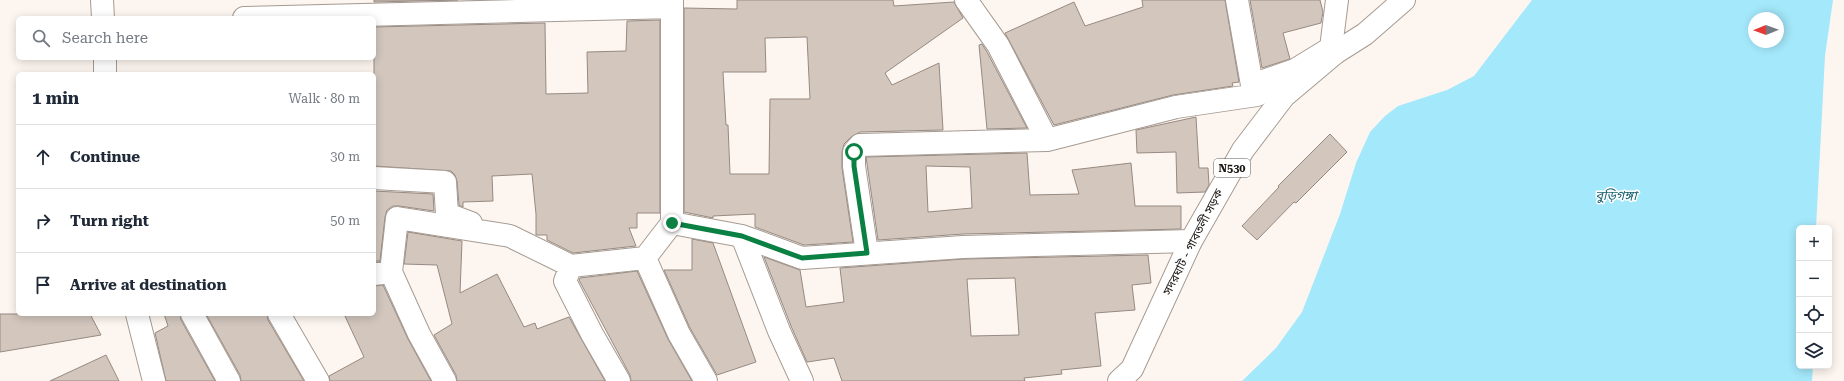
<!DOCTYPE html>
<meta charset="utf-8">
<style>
:root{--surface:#fff;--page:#f2f2f3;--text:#1f2937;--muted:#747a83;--line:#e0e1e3}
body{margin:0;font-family:"Roboto Serif","Noto Sans Bengali",serif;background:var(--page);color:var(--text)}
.controls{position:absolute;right:12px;bottom:12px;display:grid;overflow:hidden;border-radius:6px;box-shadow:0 2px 10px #0003}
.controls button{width:36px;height:36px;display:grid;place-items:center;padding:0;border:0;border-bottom:1px solid var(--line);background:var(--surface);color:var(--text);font:20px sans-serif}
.compass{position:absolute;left:1748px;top:12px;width:36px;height:36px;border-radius:50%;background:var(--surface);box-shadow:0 2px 10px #0003;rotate:269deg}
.stop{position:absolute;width:12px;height:12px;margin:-9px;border:3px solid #0b8043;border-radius:50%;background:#fff}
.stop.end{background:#0b8043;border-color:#fff;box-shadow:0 1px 4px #0008}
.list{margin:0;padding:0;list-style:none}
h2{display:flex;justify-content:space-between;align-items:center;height:52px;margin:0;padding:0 16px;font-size:17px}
h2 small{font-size:13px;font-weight:400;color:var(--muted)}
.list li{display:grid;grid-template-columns:26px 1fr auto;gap:12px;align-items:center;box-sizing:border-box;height:64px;padding:0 16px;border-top:1px solid var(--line)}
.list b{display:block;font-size:15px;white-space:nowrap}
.list em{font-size:13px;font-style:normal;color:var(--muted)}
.icon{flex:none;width:22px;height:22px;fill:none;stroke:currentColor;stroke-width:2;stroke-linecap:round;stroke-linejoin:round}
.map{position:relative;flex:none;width:1844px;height:381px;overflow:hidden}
.search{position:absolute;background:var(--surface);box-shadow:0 2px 10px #0003;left:16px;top:16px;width:360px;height:44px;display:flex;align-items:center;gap:10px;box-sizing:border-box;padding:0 14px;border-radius:6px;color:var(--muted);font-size:15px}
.panel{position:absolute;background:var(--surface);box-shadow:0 2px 10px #0003;left:16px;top:72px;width:360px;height:244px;border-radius:6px}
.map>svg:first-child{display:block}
.water{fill:#a4e8fb;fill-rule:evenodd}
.building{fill:#d2c6bd;stroke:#968a82;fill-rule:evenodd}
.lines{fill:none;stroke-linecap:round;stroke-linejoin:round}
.minor-casing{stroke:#a69b92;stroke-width:24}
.highway-casing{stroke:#a69b92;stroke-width:24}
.minor{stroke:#fff;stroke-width:22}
.highway{stroke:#fff;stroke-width:22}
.route{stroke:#0b8043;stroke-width:5}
.labels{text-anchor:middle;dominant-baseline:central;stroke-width:3;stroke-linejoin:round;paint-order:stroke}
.shield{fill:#fff;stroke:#5e5b59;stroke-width:1}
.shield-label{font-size:11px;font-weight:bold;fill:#191512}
.street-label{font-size:12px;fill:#191512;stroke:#fff}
.water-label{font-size:13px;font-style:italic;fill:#186071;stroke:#fff}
</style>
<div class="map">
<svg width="1844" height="381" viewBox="0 0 1844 381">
<rect width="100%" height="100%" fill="#fdf6f0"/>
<path class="water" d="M 1532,0 L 1833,0 L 1825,56 L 1816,228 L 1799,228 L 1799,366 L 1813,366 L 1812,381 L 1242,381 L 1276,348 L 1302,312 L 1340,214 L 1356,163 L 1370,132 L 1385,116 L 1398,106 L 1447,90 L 1474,76 ZM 1754,18 L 1778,18 L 1778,42 L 1754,42 Z"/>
<path class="building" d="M 374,0 L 458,0 L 374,2 Z
M 737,0 L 893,0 L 894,6 L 954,2 L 963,18 L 885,73 L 892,85 L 939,63 L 943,130 L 860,132 L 851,137 L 844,144 L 842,152 L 842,168 L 853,242 L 804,245 L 755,227 L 755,214 L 713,216 L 713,218 L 684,212 L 684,8 L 737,9 ZM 807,37 L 810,99 L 770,99 L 769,174 L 730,174 L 728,125 L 726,125 L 723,72 L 766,72 L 765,38 Z
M 1142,0 L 1225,0 L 1239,82 L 1232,83 L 1233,86 L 1173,95 L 1054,125 L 1005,33 L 1074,2 L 1085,26 L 1143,7 Z
M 1250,0 L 1320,0 L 1323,12 L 1321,23 L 1283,33 L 1290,59 L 1262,68 Z
M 660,20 L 660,213 L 637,213 L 637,228 L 629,228 L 636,246 L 573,253 L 547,240 L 547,235 L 536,235 L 536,214 L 532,174 L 492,176 L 493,201 L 463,202 L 463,207 L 459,205 L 457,181 L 455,175 L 451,171 L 374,166 L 374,27 L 545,23 L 546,94 L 588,93 L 587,52 L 626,51 L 627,21 Z
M 982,44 L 987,52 L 1027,128 L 987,129 L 979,45 Z
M 1196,117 L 1199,168 L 1208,168 L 1209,185 L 1205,192 L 1177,193 L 1176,152 L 1137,153 L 1136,130 Z
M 1330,134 L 1347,152 L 1296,203 L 1294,202 L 1257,240 L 1242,226 L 1279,187 L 1278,186 Z
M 1027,153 L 1030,195 L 1079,194 L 1072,170 L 1131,163 L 1135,206 L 1181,206 L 1181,229 L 963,234 L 878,240 L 866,157 ZM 926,166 L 970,167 L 972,208 L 928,212 Z
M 374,191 L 433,194 L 434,211 L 399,206 L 393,206 L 387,210 L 385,217 L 380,261 L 374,261 Z
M 408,232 L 462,241 L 460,293 L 497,274 L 524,327 L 535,323 L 537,329 L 569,317 L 605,381 L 457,381 L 456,375 L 434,335 L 452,324 L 437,265 L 404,264 Z
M 692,239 L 713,243 L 756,362 L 717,375 L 690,328 L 664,270 L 692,270 Z
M 1148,255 L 1151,283 L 1132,285 L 1135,310 L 1095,313 L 1101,366 L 1061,370 L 1062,374 L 1024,378 L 1025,381 L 842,381 L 834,358 L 807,362 L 791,326 L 764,257 L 800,270 L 806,307 L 844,302 L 840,268 L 964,259 ZM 1015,278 L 1019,335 L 971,336 L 967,279 Z
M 637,271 L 668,339 L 692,381 L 631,381 L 630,375 L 579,280 L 580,278 Z
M 383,285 L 408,339 L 431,381 L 330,381 L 329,376 L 364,357 L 344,314 L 374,314 L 374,286 Z
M 0,314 L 90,314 L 101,335 L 0,352 Z
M 164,314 L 180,314 L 181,320 L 215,381 L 166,381 L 155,333 L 168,326 Z
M 206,314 L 267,314 L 268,320 L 304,381 L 241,381 L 240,375 Z
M 106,355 L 119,381 L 50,381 Z"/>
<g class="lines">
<g class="minor-casing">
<path id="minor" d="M 102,0 L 103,18
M 966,0 L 998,45 L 1047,140
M 244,18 L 672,7
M 1331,48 L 1337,0
M 105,58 L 105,74
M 374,178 L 445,182 L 447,214 L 471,223
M 672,223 L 672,0
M 742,236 L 779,331 L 802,381
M 867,253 L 854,166 L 854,152 L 860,145 L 1047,140 L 1176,107 L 1257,95 L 1335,53 L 1331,48 L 1295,70 L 1252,85 L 1237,0
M 645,258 L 679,334 L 706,381
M 571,266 L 565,281 L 592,334 L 619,381
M 391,272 L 419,334 L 445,381
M 374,274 L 391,272 L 397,218 L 510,236 L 571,266 L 645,258 L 672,223 L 742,236 L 802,258 L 963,247 L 1191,241
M 137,314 L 154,381
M 192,314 L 229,381
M 279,314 L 318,381"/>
</g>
<g class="highway-casing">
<path id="highway" d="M 1119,381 L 1132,369 L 1191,241 L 1243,150 L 1284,96 L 1335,53 L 1365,34 L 1404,0"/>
</g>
<use href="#minor" class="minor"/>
<use href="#highway" class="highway"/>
</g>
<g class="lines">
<path class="route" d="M 672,223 L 742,236 L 802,258 L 867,253 L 854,166 L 854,152"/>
</g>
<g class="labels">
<rect class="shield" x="1214" y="159" width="36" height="18" rx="3"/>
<g class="shield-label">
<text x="1232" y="168">N530</text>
</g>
<g class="street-label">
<text transform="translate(1193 242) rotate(-63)">সদরঘাট - গাবতলী সড়ক</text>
</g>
<g class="water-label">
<text x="1616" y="195">বুড়িগঙ্গা</text>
</g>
</g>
</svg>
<div class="controls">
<button>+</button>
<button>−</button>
<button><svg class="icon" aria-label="locate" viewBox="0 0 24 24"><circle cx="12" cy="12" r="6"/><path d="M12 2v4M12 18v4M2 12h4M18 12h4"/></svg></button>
<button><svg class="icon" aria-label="layers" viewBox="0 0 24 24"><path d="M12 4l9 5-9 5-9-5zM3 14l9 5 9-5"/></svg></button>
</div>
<svg class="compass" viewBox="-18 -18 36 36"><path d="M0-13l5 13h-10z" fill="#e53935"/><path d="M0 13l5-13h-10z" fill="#747a83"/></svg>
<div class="stop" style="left:854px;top:152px"></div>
<div class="stop end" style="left:672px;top:223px"></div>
<div class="search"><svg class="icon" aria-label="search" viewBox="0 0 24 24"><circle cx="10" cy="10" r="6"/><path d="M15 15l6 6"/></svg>Search here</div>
<section class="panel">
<h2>1 min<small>Walk · 80 m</small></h2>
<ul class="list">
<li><svg class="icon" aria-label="ahead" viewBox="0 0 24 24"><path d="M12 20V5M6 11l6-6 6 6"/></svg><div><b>Continue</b></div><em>30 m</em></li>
<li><svg class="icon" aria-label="right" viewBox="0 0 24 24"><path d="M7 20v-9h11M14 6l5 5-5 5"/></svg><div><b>Turn right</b></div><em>50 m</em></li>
<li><svg class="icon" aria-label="arrive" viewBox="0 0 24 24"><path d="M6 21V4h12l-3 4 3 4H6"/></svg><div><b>Arrive at destination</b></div></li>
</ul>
</section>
</div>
